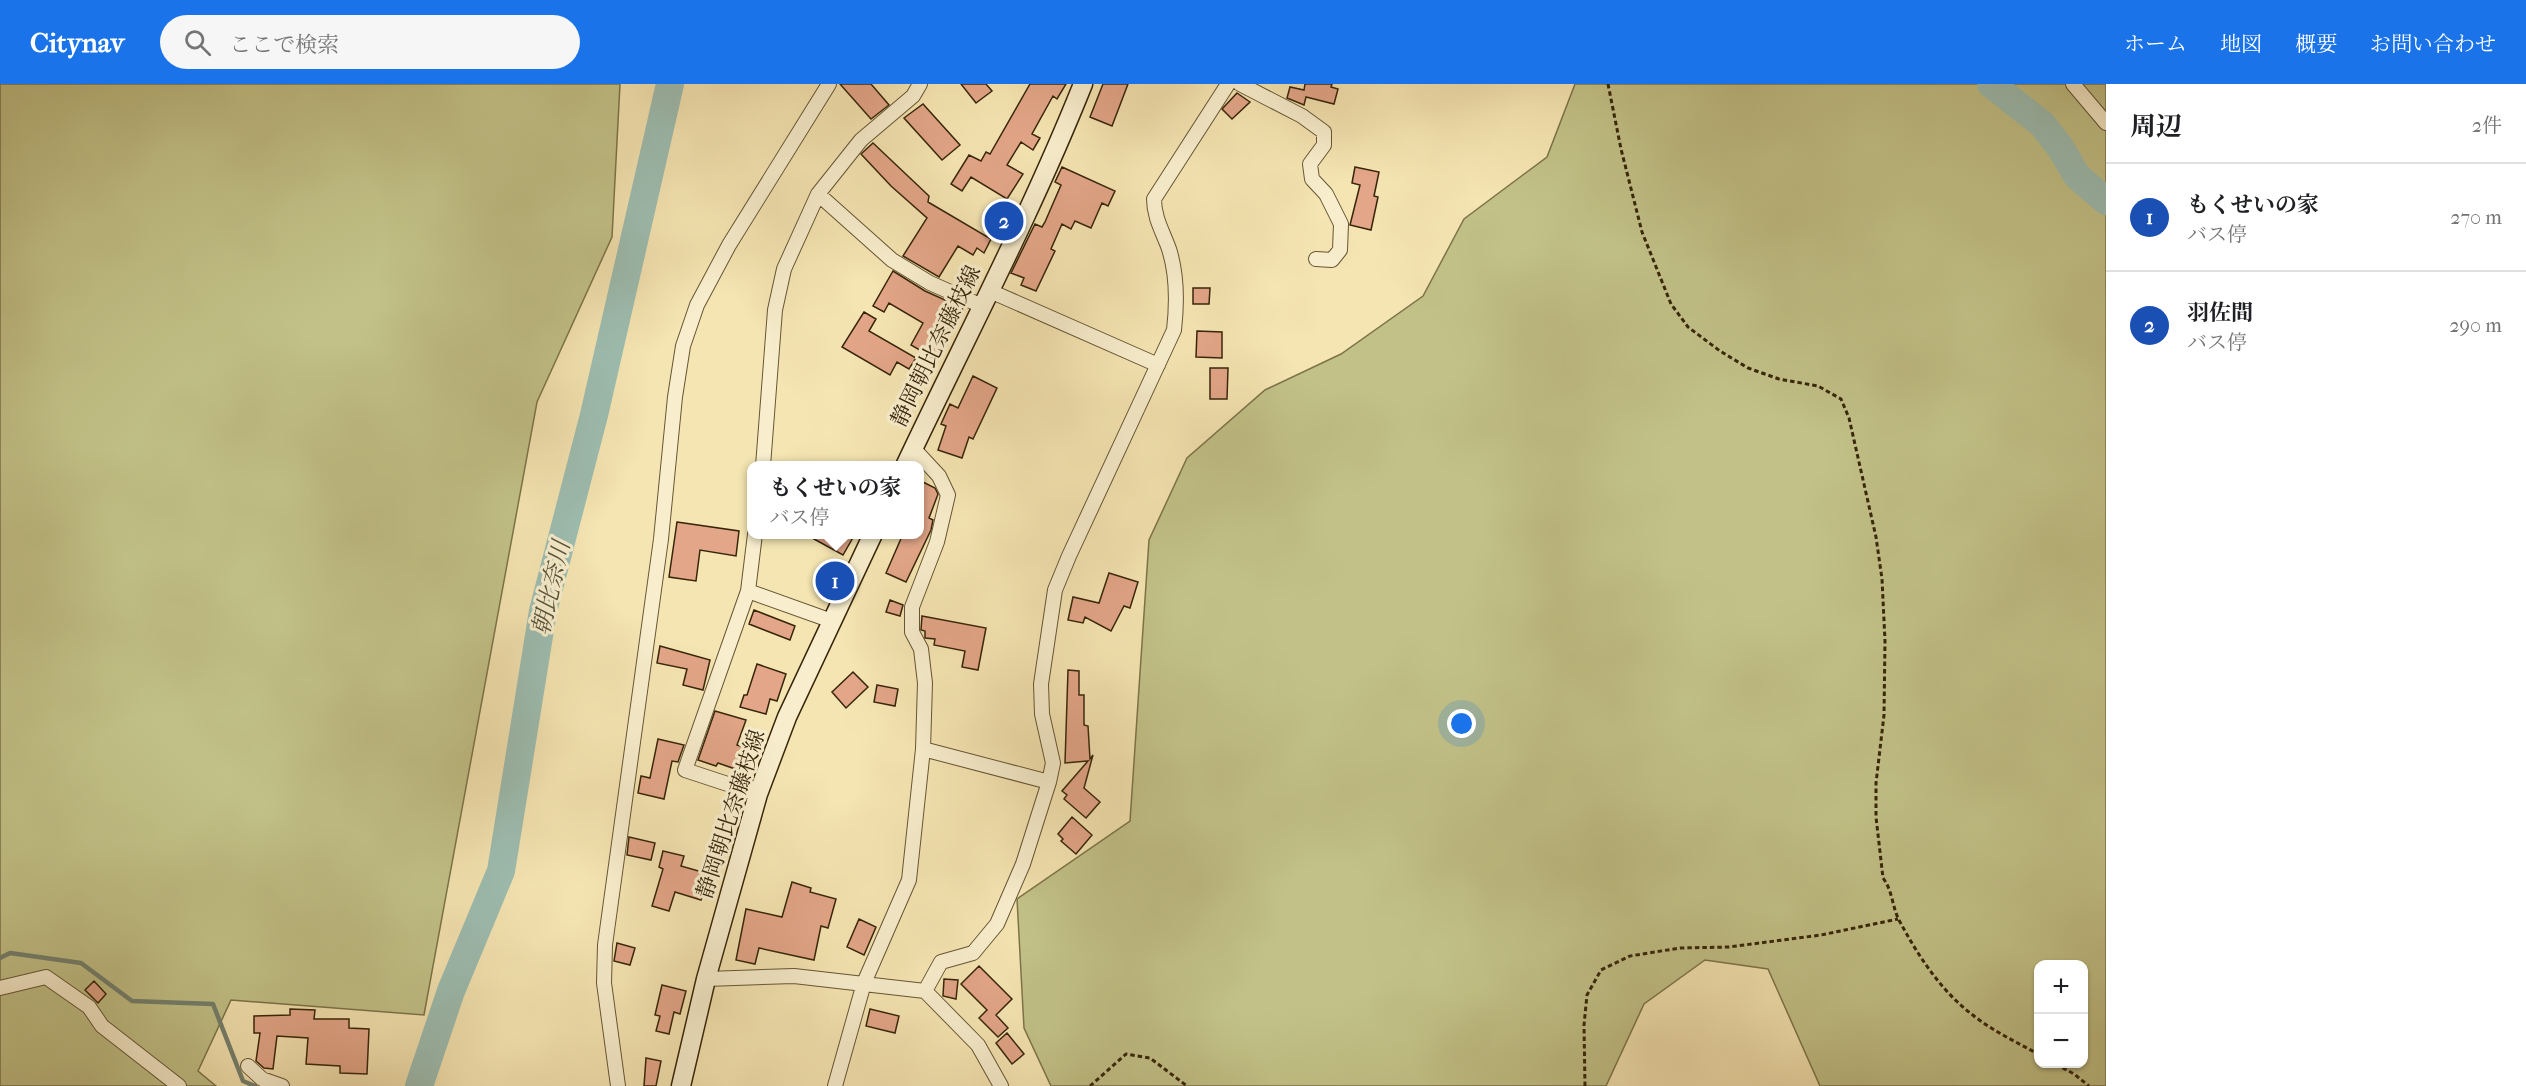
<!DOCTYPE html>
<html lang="ja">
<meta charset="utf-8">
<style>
:root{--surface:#fff;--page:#f6f6f6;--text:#202124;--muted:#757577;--line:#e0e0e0;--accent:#1a73e8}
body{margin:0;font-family:"IM FELL French Canon","Noto Serif JP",serif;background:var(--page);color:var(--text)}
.controls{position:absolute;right:18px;bottom:18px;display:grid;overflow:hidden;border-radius:12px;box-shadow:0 2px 4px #0004}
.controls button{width:54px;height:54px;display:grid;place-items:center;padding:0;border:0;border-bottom:2px solid var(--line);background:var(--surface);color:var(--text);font:30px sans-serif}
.you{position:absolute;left:1462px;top:640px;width:21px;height:21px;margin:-15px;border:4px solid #fff;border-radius:50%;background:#1a73e8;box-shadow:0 0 0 9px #1a73e833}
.badge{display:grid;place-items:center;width:39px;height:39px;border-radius:50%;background:var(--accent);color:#fff;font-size:20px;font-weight:700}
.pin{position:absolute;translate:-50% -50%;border:3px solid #fff;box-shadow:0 2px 6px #0006}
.popup{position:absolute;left:747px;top:377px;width:177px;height:78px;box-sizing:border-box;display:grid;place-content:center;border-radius:12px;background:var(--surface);filter:drop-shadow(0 2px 4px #0005);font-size:20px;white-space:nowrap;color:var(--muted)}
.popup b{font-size:22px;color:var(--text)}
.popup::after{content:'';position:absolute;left:50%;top:100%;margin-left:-12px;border:12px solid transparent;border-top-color:var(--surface)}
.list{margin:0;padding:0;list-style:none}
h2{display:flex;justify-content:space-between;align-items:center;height:78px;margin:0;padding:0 24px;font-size:26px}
h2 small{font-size:20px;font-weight:400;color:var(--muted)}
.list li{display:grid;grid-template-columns:39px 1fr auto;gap:18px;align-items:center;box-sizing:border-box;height:108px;padding:0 24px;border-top:2px solid var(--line)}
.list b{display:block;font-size:22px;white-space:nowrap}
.list p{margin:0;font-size:20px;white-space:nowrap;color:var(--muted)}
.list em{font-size:20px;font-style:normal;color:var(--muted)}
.icon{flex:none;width:33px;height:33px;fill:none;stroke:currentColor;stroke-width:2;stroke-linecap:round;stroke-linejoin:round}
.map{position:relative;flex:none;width:2106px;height:1002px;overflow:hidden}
header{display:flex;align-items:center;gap:36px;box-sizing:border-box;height:84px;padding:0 30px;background:var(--accent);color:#fff}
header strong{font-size:28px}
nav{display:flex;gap:33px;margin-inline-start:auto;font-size:21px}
.search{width:420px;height:54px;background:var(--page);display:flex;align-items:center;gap:15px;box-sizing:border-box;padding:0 21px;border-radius:33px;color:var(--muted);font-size:22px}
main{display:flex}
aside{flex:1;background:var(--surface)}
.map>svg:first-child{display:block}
.green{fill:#c2c288;stroke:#7c7449;stroke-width:1.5;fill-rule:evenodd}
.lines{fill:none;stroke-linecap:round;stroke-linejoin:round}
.stream{stroke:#74816f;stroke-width:4.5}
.river{stroke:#9dbeb2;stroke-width:28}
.building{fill:#e3a688;stroke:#37250a;stroke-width:1.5}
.street-casing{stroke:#665534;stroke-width:16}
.secondary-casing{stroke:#37250a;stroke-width:21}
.path{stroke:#37250a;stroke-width:3;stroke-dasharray:4.5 3;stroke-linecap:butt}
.street{stroke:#f8eecd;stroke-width:14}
.secondary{stroke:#f8eecd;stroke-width:18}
.labels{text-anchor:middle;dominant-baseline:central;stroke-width:6;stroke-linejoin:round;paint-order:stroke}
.street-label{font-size:22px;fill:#37250a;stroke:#f8eecd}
.water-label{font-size:24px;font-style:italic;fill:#56533c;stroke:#f8eecd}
</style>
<header>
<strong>Citynav</strong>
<div class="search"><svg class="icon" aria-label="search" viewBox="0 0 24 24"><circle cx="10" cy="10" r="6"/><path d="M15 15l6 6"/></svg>ここで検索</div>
<nav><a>ホーム</a><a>地図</a><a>概要</a><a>お問い合わせ</a></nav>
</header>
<main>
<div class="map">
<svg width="2106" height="1002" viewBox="0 0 2106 1002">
<rect width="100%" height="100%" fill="#f5e5b2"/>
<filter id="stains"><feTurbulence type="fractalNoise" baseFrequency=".00333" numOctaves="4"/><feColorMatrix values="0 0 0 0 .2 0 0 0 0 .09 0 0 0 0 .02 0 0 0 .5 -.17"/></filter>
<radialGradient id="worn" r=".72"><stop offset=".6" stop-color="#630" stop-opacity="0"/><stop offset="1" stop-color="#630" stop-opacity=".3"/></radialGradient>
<path class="green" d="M 0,0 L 620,0 L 612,153 L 537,318 L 424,931 L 231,916 L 198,987 L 216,1002 L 0,1002 Z
M 1575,0 L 2106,0 L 2106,1002 L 1820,1002 L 1768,885 L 1705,876 L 1644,920 L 1606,1002 L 1051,1002 L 1024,944 L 1017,815 L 1130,737 L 1149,456 L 1187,374 L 1265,306 L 1341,270 L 1423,212 L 1464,135 L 1547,73 ZM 2038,880 L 2084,880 L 2084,980 L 2038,980 Z"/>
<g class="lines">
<path class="stream" d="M 0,874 L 10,869 L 81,879 L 132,917 L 213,920 L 243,997 L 255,1002"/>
<path class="river" d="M 1991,0 L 2042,40 L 2060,63 L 2077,92 L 2106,117
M 419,1002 L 451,907 L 501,787 L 543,527 L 594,331 L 670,0"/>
</g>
<path class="building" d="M 840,0 L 871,0 L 889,21 L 871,35 Z
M 961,0 L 986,0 L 992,7 L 976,19 Z
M 1030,0 L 1066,0 L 1057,15 L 1053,12 L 1032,50 L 1040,54 L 1033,66 L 1021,58 L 1007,81 L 1023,90 L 1007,115 L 971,93 L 962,107 L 951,100 L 969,71 L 981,77 L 986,68 L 990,70 Z
M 1103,0 L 1128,0 L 1112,42 L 1090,33 Z
M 1305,0 L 1332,0 L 1331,3 L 1338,5 L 1334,20 L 1306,13 L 1304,21 L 1287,14 L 1290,3 L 1304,6 Z
M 1237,9 L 1250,18 L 1232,35 L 1222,25 Z
M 923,20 L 960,61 L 942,76 L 904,34 Z
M 873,59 L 929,112 L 928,118 L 991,155 L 984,169 L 977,164 L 973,171 L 958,162 L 939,193 L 903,172 L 927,134 L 891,102 L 861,70 Z
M 1062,83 L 1115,107 L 1108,122 L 1102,119 L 1091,144 L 1075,137 L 1071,145 L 1062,140 L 1051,165 L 1055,167 L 1036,207 L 1021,201 L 1024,194 L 1011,189 L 1035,140 L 1042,143 L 1045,138 L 1061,101 L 1055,98 Z
M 1355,83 L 1379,88 L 1374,112 L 1378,113 L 1371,146 L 1350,141 L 1360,101 L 1352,99 Z
M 893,187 L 925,207 L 963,224 L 935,275 L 911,261 L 923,239 L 889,219 L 884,228 L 873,222 Z
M 1193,204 L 1210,204 L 1209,220 L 1193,220 Z
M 864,228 L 876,235 L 869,247 L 916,274 L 909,285 L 897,278 L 890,291 L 842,263 Z
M 1197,247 L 1222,248 L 1222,274 L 1196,273 Z
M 1210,284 L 1228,284 L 1227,315 L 1210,315 Z
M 973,292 L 997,304 L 973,355 L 969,353 L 962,374 L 938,366 L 946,342 L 941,340 L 950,320 L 958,324 Z
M 919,396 L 935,404 L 938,410 L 929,434 L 933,436 L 931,446 L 906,498 L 886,489 L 903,450 L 919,450 Z
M 677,438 L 739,447 L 736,472 L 700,466 L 696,497 L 669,493 Z
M 805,450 L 855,450 L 843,471 Z
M 1109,489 L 1138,498 L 1130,524 L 1124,522 L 1111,547 L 1085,533 L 1083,539 L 1068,536 L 1073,513 L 1099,519 Z
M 890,516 L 903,521 L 900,532 L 886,528 Z
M 754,526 L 795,542 L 790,556 L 749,540 Z
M 922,532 L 986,544 L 978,586 L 962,583 L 965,567 L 934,561 L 935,555 L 925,554 L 925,547 L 921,546 Z
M 660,562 L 710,576 L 703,606 L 683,601 L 687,585 L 657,579 Z
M 757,580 L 786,590 L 777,617 L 770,615 L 766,630 L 740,623 L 744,611 L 747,611 Z
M 1068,586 L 1079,587 L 1079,611 L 1084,611 L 1084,641 L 1088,642 L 1090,675 L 1093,671 L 1084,704 L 1100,718 L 1086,734 L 1064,715 L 1067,711 L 1062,707 L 1088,677 L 1065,679 Z
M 853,588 L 868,603 L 846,624 L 832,608 Z
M 877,601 L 898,605 L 895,622 L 874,618 Z
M 715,627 L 746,636 L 737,661 L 746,664 L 738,686 L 718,679 L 716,682 L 698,676 Z
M 658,655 L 684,661 L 678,678 L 672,677 L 664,715 L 638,709 L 641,692 L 650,694 Z
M 1072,733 L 1092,751 L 1076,770 L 1061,757 L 1063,755 L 1058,750 Z
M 629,753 L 655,759 L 651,776 L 627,771 Z
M 663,767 L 684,772 L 681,782 L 709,790 L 701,816 L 675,808 L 669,827 L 652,822 L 663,785 L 659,783 Z
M 792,798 L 811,804 L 810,808 L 836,815 L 828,844 L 821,842 L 814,876 L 759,864 L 755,880 L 736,876 L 746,825 L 782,833 Z
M 859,835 L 876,843 L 864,871 L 847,863 Z
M 617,859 L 635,864 L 630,881 L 614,877 Z
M 979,882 L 1012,915 L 996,931 L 1008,944 L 998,953 L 979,934 L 987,926 L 961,900 Z
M 944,895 L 958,896 L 956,915 L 943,912 Z
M 94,897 L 106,910 L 98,919 L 85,906 Z
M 662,901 L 686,907 L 680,930 L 674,928 L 669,950 L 656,947 L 660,932 L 655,931 Z
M 290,925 L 315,926 L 314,935 L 349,935 L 349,944 L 369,945 L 367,990 L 340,989 L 340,982 L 306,980 L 308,954 L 277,952 L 273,985 L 264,984 L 256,977 L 260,949 L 254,949 L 254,932 L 290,931 Z
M 870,925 L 899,932 L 895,949 L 866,942 Z
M 1007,949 L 1024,970 L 1012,980 L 996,959 Z
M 646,974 L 661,977 L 656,1002 L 644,1002 Z"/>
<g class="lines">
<g class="street-casing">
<path id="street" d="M 1240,0 L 1302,32 L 1324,48 L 1324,61 L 1310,80 L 1312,95 L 1326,110 L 1341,140 L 1340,166 L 1332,176 L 1316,175
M 2073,0 L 2106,39
M 818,110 L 892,176 L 930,199 L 982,222
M 990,207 L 1158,281
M 763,382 L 775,226 L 784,185 L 818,110 L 861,56 L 913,12 L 920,0
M 755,450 L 748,507 L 685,686 L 758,710
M 748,507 L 832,537
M 923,665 L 1049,698
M 706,895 L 794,892 L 925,907 L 978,961 L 1001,1002
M 0,904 L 46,893 L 89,923 L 102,942 L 179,1002
M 925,907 L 941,878 L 973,869 L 997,840 L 1023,780 L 1049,698 L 1053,679 L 1042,630 L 1041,600 L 1055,506 L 1069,472 L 1174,246 C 1177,220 1177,190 1169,165 C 1163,148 1154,134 1154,115 L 1228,0
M 248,982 L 262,995 L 282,1002
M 618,1002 L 604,899 L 605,861 L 661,455 L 675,313 L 683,262 L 697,221 L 729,161 L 829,0
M 835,1002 L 864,899 L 909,796 L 923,665 L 925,599 L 921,565 L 912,548 L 912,523 L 937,458 L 948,411 L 939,392 L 913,364"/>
</g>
<g class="secondary-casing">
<path id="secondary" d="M 905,382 C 965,255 1031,130 1083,0
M 681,1002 L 706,895 L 758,710 L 787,633 L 873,450"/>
</g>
<path class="path" d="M 1608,0 L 1621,65 L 1642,148 L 1671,220 L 1688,243 L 1720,267 L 1748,284 L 1779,295 L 1818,302 L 1841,315 L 1849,334 L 1876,453 L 1882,495 L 1885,557 L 1884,631 L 1876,699 L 1876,733 L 1883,794 C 1893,807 1892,824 1900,838 C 1920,875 1943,910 1978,935 C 1997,949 2018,959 2038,970
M 2056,980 L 2074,990 L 2089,1002
M 1090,1002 L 1126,970 L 1150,974 L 1187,1002
M 1585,1002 L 1584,941 L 1587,911 L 1601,886 L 1630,872 L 1680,864 L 1729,863 L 1821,851 L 1898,835"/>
<use href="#street" class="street"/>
<use href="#secondary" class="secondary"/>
</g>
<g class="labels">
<g class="street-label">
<text transform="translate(936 262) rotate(-64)">静岡朝比奈藤枝線</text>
<text transform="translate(731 730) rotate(-72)">静岡朝比奈藤枝線</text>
</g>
<g class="water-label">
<text transform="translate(551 504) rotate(-77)">朝比奈川</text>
</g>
</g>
<rect width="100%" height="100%" filter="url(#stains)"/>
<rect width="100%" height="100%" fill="url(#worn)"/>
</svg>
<div class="controls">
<button>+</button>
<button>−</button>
</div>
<div class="you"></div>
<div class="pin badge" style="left:835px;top:497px;background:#1a4fb4">1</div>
<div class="popup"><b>もくせいの家</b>バス停</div>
<div class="pin badge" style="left:1004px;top:137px;background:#1a4fb4">2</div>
</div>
<aside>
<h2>周辺<small>2件</small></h2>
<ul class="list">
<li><span class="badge" style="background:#1a4fb4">1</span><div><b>もくせいの家</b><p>バス停</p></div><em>270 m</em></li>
<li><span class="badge" style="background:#1a4fb4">2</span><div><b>羽佐間</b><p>バス停</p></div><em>290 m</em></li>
</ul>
</aside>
</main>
